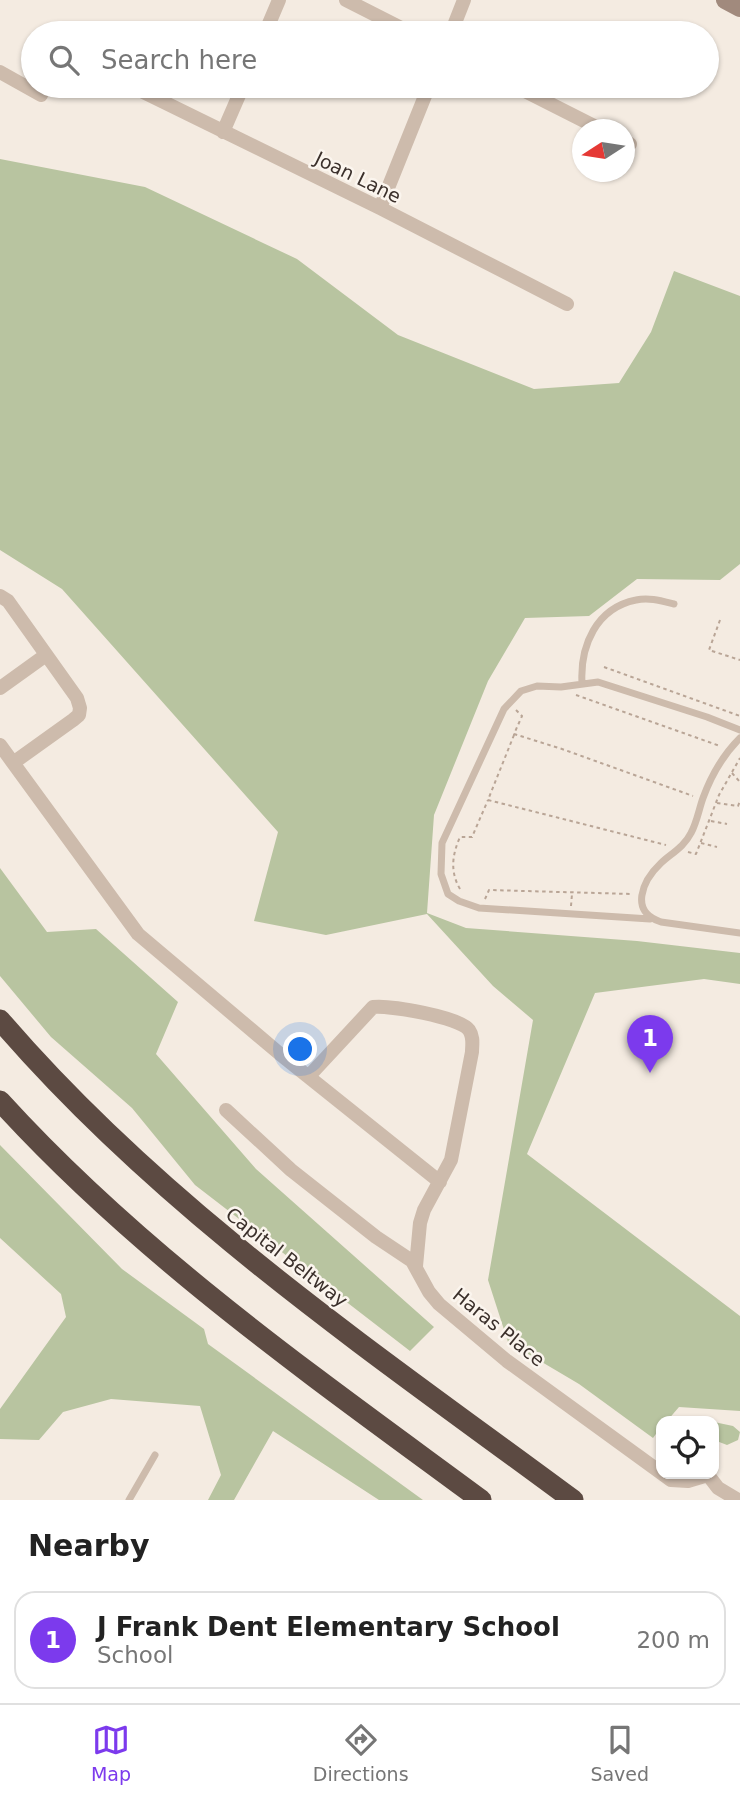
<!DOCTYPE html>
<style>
:root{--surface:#fff;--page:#f6f6f6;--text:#222;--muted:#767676;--line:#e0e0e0;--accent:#7c3aed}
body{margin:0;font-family:"DejaVu Sans",sans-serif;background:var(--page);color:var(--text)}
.controls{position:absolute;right:21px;bottom:21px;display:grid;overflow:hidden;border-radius:14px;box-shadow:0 2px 5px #0004}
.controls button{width:63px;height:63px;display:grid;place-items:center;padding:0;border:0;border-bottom:2px solid var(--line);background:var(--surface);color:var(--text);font:35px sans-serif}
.compass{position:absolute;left:572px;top:119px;width:63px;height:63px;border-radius:50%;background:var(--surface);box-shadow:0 2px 5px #0004;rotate:258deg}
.you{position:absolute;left:301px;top:1050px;width:24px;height:24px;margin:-18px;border:5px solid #fff;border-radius:50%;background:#1a73e8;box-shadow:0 0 0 10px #1a73e833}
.badge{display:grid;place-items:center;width:46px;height:46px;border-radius:50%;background:var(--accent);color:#fff;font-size:23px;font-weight:700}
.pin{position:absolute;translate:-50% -58px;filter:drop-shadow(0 2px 4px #0008)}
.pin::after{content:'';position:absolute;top:37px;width:24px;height:21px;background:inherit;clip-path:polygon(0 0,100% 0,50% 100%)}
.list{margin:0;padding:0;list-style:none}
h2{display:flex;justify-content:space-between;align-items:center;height:91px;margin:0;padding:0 28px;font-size:30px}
h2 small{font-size:23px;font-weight:400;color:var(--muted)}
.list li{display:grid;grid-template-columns:46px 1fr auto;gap:21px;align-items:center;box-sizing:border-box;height:98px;margin:0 14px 14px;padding:0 14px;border:2px solid var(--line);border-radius:21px}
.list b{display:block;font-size:26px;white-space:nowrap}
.list p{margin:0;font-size:23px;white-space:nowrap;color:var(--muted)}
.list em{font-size:23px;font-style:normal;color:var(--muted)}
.icon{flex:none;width:38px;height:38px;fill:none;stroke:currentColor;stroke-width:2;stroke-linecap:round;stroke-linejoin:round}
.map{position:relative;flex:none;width:740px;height:1500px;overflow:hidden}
.search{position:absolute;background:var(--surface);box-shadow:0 2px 5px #0004;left:21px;right:21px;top:21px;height:77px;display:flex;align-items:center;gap:18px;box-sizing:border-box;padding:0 24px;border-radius:38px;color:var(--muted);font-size:26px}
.sheet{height:203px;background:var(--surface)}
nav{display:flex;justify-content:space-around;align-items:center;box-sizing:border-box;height:98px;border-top:2px solid var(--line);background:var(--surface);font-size:19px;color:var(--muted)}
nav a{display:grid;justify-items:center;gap:4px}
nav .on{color:var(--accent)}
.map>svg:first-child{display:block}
.green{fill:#b8c4a0}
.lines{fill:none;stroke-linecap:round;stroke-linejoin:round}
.path{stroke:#b9a596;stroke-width:2;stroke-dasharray:3.5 3.5;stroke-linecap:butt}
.lane{stroke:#cdbbac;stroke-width:7}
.street{stroke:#cdbbac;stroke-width:14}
.secondary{stroke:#a18a7d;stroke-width:18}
.highway{stroke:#5c4a42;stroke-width:21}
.labels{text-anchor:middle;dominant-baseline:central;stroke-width:5;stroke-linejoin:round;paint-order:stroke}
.street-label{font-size:19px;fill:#3b302b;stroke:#fbf5ee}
</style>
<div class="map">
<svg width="740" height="1500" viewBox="0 0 740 1500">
<rect width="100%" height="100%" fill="#f4ebe1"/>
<path class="green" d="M 0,159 L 145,187 L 297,259 L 398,335 L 534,389 L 619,383 L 651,332 L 674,271 L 740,296 L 740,564 L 720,580 L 637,579 L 589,616 L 525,618 L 488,681 L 434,815 L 427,913 L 466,928 L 637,941 L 740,953 L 740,984 L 704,979 L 595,993 L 527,1154 L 740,1316 L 740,1411 L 679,1407 L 667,1421 L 661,1421 L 661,1427 L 653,1438 L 579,1384 L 508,1342 L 488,1280 L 533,1020 L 493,986 L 427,914 L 326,935 L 254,921 L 278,832 L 62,589 L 0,550 Z
M 0,868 L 47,932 L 96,929 L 178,1002 L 156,1054 L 256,1169 L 434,1327 L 410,1351 L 195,1185 L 132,1108 L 51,1037 L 0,976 Z
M 0,1145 L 122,1269 L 204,1329 L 208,1344 L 423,1500 L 379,1500 L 273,1431 L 234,1500 L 208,1500 L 221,1475 L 200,1406 L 111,1399 L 63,1412 L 39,1440 L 0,1439 L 0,1409 L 66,1317 L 61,1294 L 0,1238 Z
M 714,1422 L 733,1426 L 740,1432 L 738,1440 L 727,1445 L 714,1440 Z"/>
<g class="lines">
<path class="path" d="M 720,620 L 709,650 L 740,660
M 604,667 L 740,716
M 576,695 L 720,746
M 516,710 L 522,716 L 514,734 L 562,749 L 693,796
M 514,735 L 488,800 L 666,845
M 732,773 L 740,782
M 717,803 L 738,806 L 740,801
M 711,821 L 727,824
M 701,843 L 717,847
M 688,852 L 696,854 L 719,795 L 740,758
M 460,889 C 450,872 452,855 460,837 L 472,837 L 488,800
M 485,899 L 489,890 L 632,894
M 571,906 L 572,894"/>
<path class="lane" d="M 582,683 C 580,646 596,608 636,600 C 649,597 662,601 674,604
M 740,738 C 724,754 711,776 703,798 C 699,809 697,822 691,833 C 684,847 672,853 661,863 C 642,881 629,912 661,922 L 740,933
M 650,919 L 479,908 L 459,901 L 448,894 L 441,874 L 442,843 L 504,709 L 521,691 L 537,686 L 561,687 L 598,682 L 707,717 L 740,730
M 129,1500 L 155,1455"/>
<path class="street" d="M 346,0 L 411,33
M 265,33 L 279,0
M 451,33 L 464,0
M 0,72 L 41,95
M 131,86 L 380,208 L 567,304
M 515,86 L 602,130
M 223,132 L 243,86
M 624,141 L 630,144
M 380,208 L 429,86
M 0,596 L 8,601 L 77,698 L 80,708 L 79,715 L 73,720 L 13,763
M 0,688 L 46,655
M 0,745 L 138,934 L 280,1054 L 440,1182
M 309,1076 L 373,1007 C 389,1005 460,1017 469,1030 C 474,1037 472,1045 472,1052 L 451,1160 L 424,1210 L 420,1223 L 416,1266
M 226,1110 L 291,1170 L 376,1237 L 412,1261 L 429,1292 L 439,1304 L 507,1361 L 671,1480 L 688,1481 L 708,1475 L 718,1488 L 738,1500"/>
<path class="secondary" d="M 725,0 L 740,8"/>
<path class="highway" d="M 0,1020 C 163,1210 373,1352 573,1500
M 0,1101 C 141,1256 313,1376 481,1500"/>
</g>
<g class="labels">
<g class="street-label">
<text transform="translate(358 177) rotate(26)">Joan Lane</text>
<text transform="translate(287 1257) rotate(38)">Capital Beltway</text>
<text transform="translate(499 1327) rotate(39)">Haras Place</text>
</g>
</g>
</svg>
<div class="controls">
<button><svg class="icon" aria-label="locate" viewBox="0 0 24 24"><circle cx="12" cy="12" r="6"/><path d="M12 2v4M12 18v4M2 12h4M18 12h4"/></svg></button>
</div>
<svg class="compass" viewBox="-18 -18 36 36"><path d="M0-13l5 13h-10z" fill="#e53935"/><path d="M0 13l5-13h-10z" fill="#767676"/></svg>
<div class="you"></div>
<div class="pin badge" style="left:650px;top:1073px">1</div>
<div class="search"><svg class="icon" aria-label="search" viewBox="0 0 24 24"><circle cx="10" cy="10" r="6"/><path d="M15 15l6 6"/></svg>Search here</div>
</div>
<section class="sheet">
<h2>Nearby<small></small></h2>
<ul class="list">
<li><span class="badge">1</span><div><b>J Frank Dent Elementary School</b><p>School</p></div><em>200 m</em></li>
</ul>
</section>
<nav>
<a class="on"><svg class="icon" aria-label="map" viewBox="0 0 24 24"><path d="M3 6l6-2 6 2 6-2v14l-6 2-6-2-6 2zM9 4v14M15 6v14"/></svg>Map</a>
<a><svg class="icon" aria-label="directions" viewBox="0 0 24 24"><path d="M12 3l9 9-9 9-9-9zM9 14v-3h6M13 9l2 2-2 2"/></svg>Directions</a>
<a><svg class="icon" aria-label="saved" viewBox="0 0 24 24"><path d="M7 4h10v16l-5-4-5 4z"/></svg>Saved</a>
</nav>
